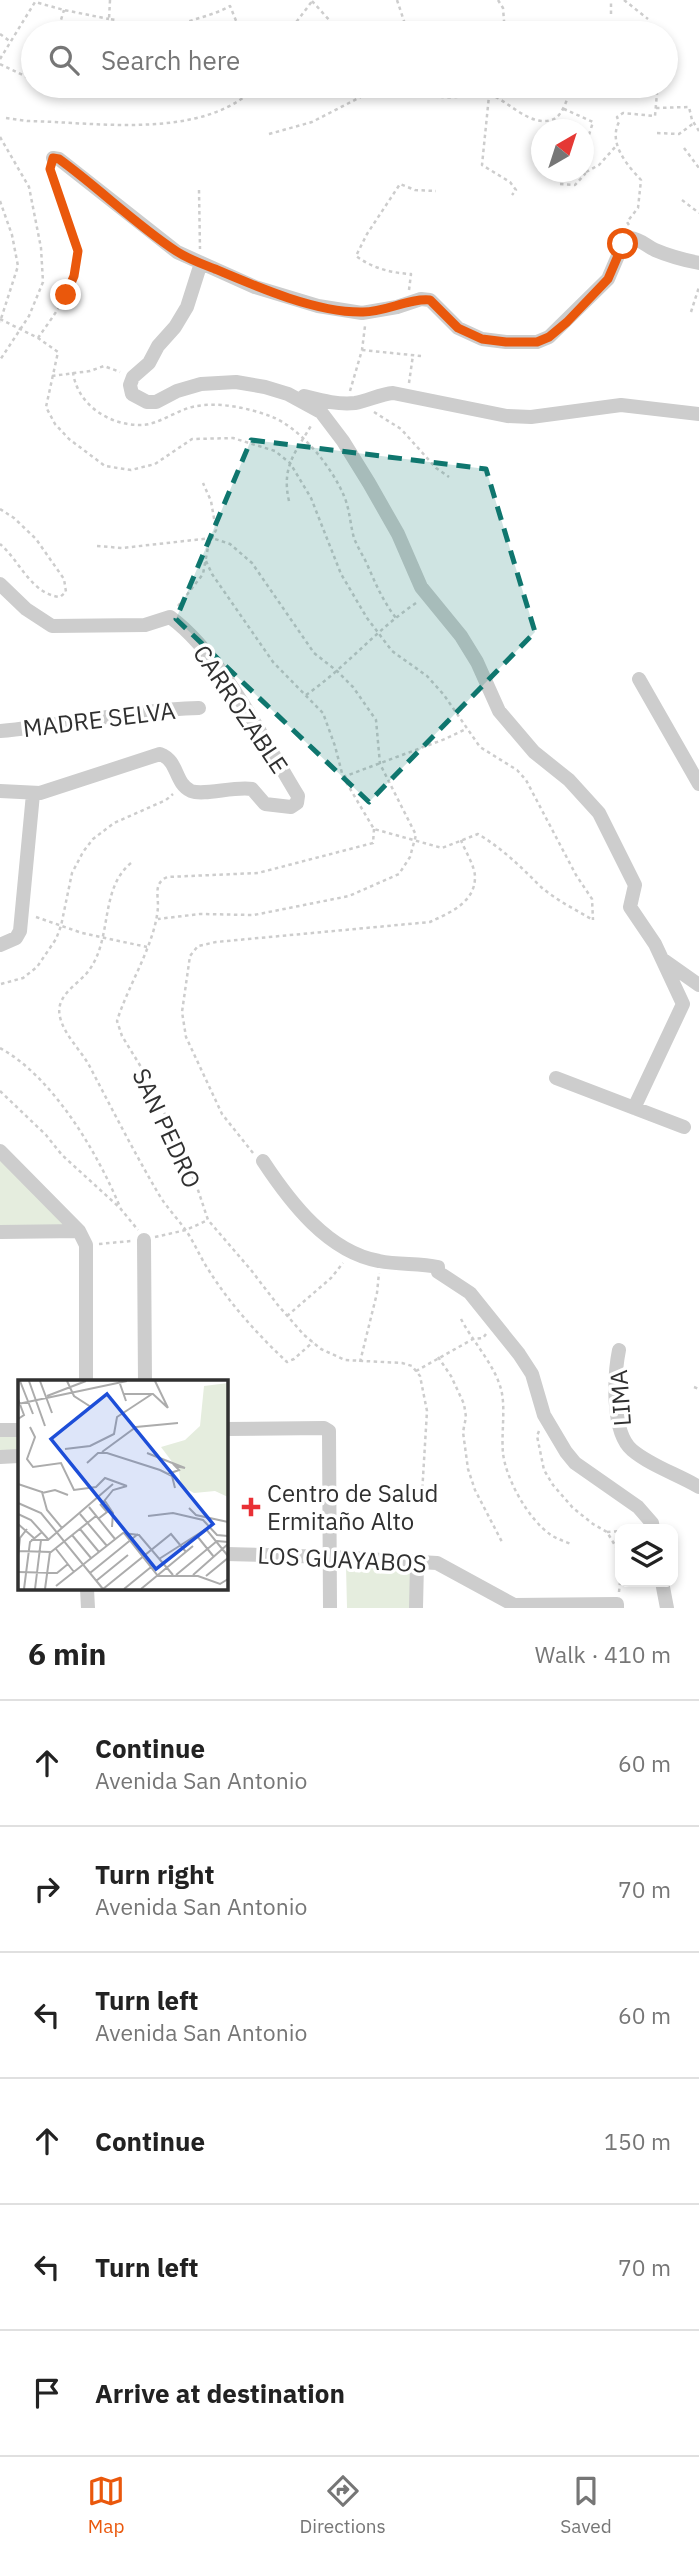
<!DOCTYPE html>
<meta charset="utf-8">
<style>
:root{--surface:#fff;--page:#f2f2f2;--text:#222;--muted:#767676;--line:#e0e0e0;--accent:#ea580c}
body{margin:0;font-family:"IBM Plex Sans",sans-serif;background:var(--page);color:var(--text)}
.controls{position:absolute;right:21px;bottom:21px;display:grid;overflow:hidden;border-radius:14px;box-shadow:0 4px 10px #0003}
.controls button{width:63px;height:63px;display:grid;place-items:center;padding:0;border:0;border-bottom:2px solid var(--line);background:var(--surface);color:var(--text);font:35px sans-serif}
.compass{position:absolute;left:531px;top:119px;width:63px;height:63px;border-radius:50%;background:var(--surface);box-shadow:0 4px 10px #0003;rotate:39deg}
.stop{position:absolute;width:21px;height:21px;margin:-16px;border:5px solid #ea580c;border-radius:50%;background:#fff}
.stop.end{background:#ea580c;border-color:#fff;box-shadow:0 2px 7px #0008}
.list{margin:0;padding:0;list-style:none}
h2{display:flex;justify-content:space-between;align-items:center;height:91px;margin:0;padding:0 28px;font-size:30px}
h2 small{font-size:23px;font-weight:400;color:var(--muted)}
.list li{display:grid;grid-template-columns:46px 1fr auto;gap:21px;align-items:center;box-sizing:border-box;height:126px;padding:0 28px;border-top:2px solid var(--line)}
.list b{display:block;font-size:26px;white-space:nowrap}
.list p{margin:0;font-size:23px;white-space:nowrap;color:var(--muted)}
.list em{font-size:23px;font-style:normal;color:var(--muted)}
.icon{flex:none;width:38px;height:38px;fill:none;stroke:currentColor;stroke-width:2;stroke-linecap:round;stroke-linejoin:round}
.map{position:relative;flex:none;width:699px;height:1608px;overflow:hidden}
.search{position:absolute;background:var(--surface);box-shadow:0 4px 10px #0003;left:21px;right:21px;top:21px;height:77px;display:flex;align-items:center;gap:18px;box-sizing:border-box;padding:0 24px;border-radius:38px;color:var(--muted);font-size:26px}
.sheet{height:847px;background:var(--surface)}
nav{display:flex;justify-content:space-around;align-items:center;box-sizing:border-box;height:98px;border-top:2px solid var(--line);background:var(--surface);font-size:19px;color:var(--muted)}
nav a{display:grid;justify-items:center;gap:4px}
nav .on{color:var(--accent)}
.map>svg:first-child{display:block}
.green{fill:#e5edde}
.lines{fill:none;stroke-linecap:round;stroke-linejoin:round}
.path{stroke:#cdcdcd;stroke-width:2.5;stroke-dasharray:3.5 3.5;stroke-linecap:butt}
.minor{stroke:#cdcdcd;stroke-width:14}
.route{stroke:#ea580c;stroke-width:9}
.marked{fill:#0f766e;fill-opacity:0.2;stroke:#0f766e;stroke-width:5;stroke-dasharray:14 9;stroke-linejoin:round}
.poi-dot{fill:#e93035;stroke:#fff;stroke-width:2.5}
.labels{text-anchor:middle;dominant-baseline:central;stroke-width:7;stroke-linejoin:round;paint-order:stroke}
.street-label{font-size:24px;fill:#303030;stroke:#fff}
.poi-label{font-size:24px;fill:#303030;stroke:#fff;text-anchor:start}
.inset-road{fill:none;stroke:#acacac;stroke-width:2}
.view{fill:#1d4ed8;fill-opacity:0.15;stroke:#1d4ed8;stroke-width:3.5}
.inset-edge{fill:none;stroke:#303030;stroke-width:3.5}
</style>
<div class="map">
<svg width="699" height="1608" viewBox="0 0 699 1608">
<rect width="100%" height="100%" fill="#fff"/>
<path class="green" d="M 0,1159 L 67,1227 L 0,1228 Z
M 0,1430 L 19,1430 L 19,1456 L 0,1457 Z
M 346,1566 L 412,1569 L 412,1608 L 347,1608 Z"/>
<g class="lines">
<path class="path" d="M 110,0 L 109,19 L 116,20 L 117,33
M 397,0 L 408,33
M 498,0 L 503,8 L 505,33
M 624,0 L 648,19
M 312,1 L 341,33
M 611,14 L 611,0
M 116,26 L 139,33
M 57,33 L 64,10
M 164,33 C 185,19 209,18 230,6 L 241,33
M 288,33 L 313,0
M 0,34 L 11,42
M 0,59 L 35,2 L 64,10 L 109,19
M 0,64 L 33,80
M 209,86 L 211,88
M 350,86 L 354,99
M 415,86 C 430,100 453,98 472,95 C 477,95 484,93 489,94 C 508,100 531,129 554,119 C 564,114 568,95 572,86
M 490,86 L 482,165 L 510,182 L 516,190 L 512,195
M 114,95 L 114,86
M 656,108 L 689,107 L 692,120 L 699,131
M 6,118 L 27,121 C 97,122 203,141 257,86
M 657,133 L 679,134 L 694,123
M 269,134 L 312,122 L 382,86
M 0,137 L 29,187 L 41,248 L 43,282 L 29,316 L 0,360
M 684,148 L 699,168
M 586,172 L 599,165 L 617,145
M 560,184 L 575,185 L 585,174 L 584,151 L 593,122 L 564,109
M 199,190 L 200,249
M 682,200 L 699,213
M 0,201 L 12,235 L 18,266 L 0,322
M 629,225 L 627,222 L 638,208 L 641,180 C 627,165 608,143 619,122 L 617,117 L 623,113 L 655,116 L 657,93
M 409,290 L 411,274 C 391,273 372,268 356,256 L 367,234 L 400,184 L 415,190 L 436,191
M 691,312 L 699,287
M 0,319 L 38,338 L 58,352 L 46,407 L 55,424 L 69,439 L 105,466 L 131,470 L 155,464 L 192,439 L 233,438 L 275,451 L 290,463 L 311,498 L 341,574 L 367,618 L 392,651 L 427,676 L 444,695 L 480,747 L 517,770 L 526,780 L 576,875 L 592,899 L 593,920
M 38,338 C 55,313 81,282 77,249 C 74,223 58,197 51,171
M 362,350 L 421,356
M 73,372 C 77,405 110,426 142,425 C 158,425 180,408 197,406 C 220,402 248,408 270,416 C 300,427 332,467 344,496 C 350,510 350,524 354,538 C 357,546 362,554 366,562 C 375,582 382,600 396,618
M 52,376 L 90,371 L 104,366 L 120,372
M 409,383 L 413,355
M 350,391 L 362,350 L 365,326
M 374,412 L 401,429 L 436,468 L 449,477
M 289,501 C 281,466 296,452 312,424
M 0,509 L 14,518 L 36,539 L 64,579 L 66,592 L 60,597 C 31,594 20,561 0,544
M 97,546 L 122,548 L 212,538 L 230,544 L 252,563 L 314,653 L 337,671 L 353,687 L 376,720 L 380,764 L 416,835 L 410,857 L 399,874 L 349,896 L 254,915 L 200,914 L 158,919
M 206,561 L 212,574 L 273,662 L 323,713 L 335,746 L 343,777 L 374,829 L 442,848 L 478,834 C 503,849 521,867 541,887 C 556,900 576,910 593,920
M 178,606 L 203,574 L 208,547 L 216,530 L 211,501 L 203,483
M 306,695 C 345,668 376,630 416,603
M 343,777 L 445,739 L 466,729
M 374,829 L 373,843 L 258,873 L 167,877 C 154,883 158,894 158,906 C 156,943 128,985 117,1021 L 122,1036 L 149,1080 L 170,1125 L 197,1187 L 208,1220 L 251,1270 L 277,1304 L 304,1335 L 321,1349 L 345,1360 L 402,1363 L 412,1366 L 420,1376 L 427,1411 L 422,1494
M 131,863 C 98,890 114,942 86,974 C 75,986 55,997 60,1017 C 64,1035 81,1050 90,1067 C 112,1109 134,1152 158,1193 C 166,1207 178,1219 187,1232 C 195,1244 200,1257 208,1269 C 229,1303 258,1335 287,1362 L 294,1359 L 313,1342
M 36,917 L 82,933 L 147,947
M 1,984 L 23,978 L 37,967 L 56,939 L 61,926 L 72,873 L 83,852 L 93,839 L 114,823 L 166,800 L 173,794
M 0,1048 C 53,1077 97,1152 120,1207
M 0,1091 L 46,1135 L 62,1155 L 120,1208 L 138,1230
M 253,1153 L 222,1114 L 186,1037 L 182,1012 L 190,956 L 198,946 L 216,942 L 430,922 C 449,913 475,903 475,877 C 475,866 465,851 461,840
M 155,1237 L 186,1230 L 208,1220
M 99,1244 L 131,1241
M 287,1316 L 331,1278 L 343,1263
M 461,1319 C 473,1342 494,1364 501,1389 C 506,1408 501,1434 503,1453 C 506,1480 529,1520 551,1535 C 557,1539 564,1541 571,1544
M 438,1357 L 451,1376 L 464,1404 L 466,1417 L 463,1432 L 468,1469 L 475,1490 L 502,1542
M 360,1362 L 377,1293 L 379,1273
M 416,1371 L 473,1339 L 483,1338 L 486,1334
M 694,1387 L 699,1389
M 539,1431 L 537,1436 L 544,1470 L 553,1485 L 573,1508 L 593,1524 L 607,1532 L 619,1552 L 620,1569
M 607,1532 L 620,1531
M 619,1592 L 620,1582"/>
<path class="minor" d="M 53,158 L 59,159 L 177,252 L 255,287 L 318,306 L 362,313 L 397,307 L 421,299 L 430,300 L 458,328 L 482,339 L 506,342 L 537,342 L 549,337 L 608,279 L 623,244 L 630,238 C 641,239 646,246 655,250 C 669,256 684,260 699,263
M 201,263 L 187,307 L 175,327 L 158,346 L 149,363 L 133,377 L 130,385 L 132,394 L 147,402 L 156,402 L 177,391 L 201,384 L 236,382 L 265,387 L 288,394 L 321,412 L 343,441 L 369,483 L 398,534 L 421,587 L 461,636 L 477,662 L 499,711 L 534,752 L 569,780 L 599,813 L 635,885 L 630,907 L 655,944 L 683,1004 L 634,1108
M 304,396 C 320,400 338,405 355,403 C 368,401 380,394 393,393 L 507,416 L 531,417 L 621,405 L 699,414
M 0,584 L 26,609 L 52,626 L 145,625 L 170,617 C 220,653 265,742 298,796 L 297,803 L 291,807 L 265,804 L 252,789 C 234,786 204,796 191,791 C 174,783 179,761 160,754 L 40,793 L 0,791
M 639,679 L 699,784
M 0,731 C 66,725 132,710 199,708
M 0,945 L 16,938 L 20,931 L 33,794
M 662,959 L 699,985
M 556,1078 L 684,1127
M 0,1151 L 79,1231 L 86,1245 L 86,1382
M 263,1161 C 290,1202 328,1252 379,1261 C 399,1265 419,1263 438,1267 L 438,1272 L 470,1293 L 519,1354 L 532,1374 L 544,1415 L 566,1452 L 575,1463 L 638,1507 L 652,1523 L 653,1529
M 0,1232 L 79,1231
M 144,1240 L 145,1382
M 619,1350 C 614,1375 611,1432 632,1450 C 651,1466 677,1474 699,1487
M 226,1429 L 324,1428 L 329,1431 L 330,1608
M 0,1430 L 19,1430
M 0,1457 L 19,1456
M 226,1554 L 330,1557 L 437,1563 L 514,1605 L 617,1604 L 617,1608
M 662,1582 L 667,1608
M 87,1589 L 88,1608
M 416,1608 L 417,1563"/>
</g>
<g class="lines">
<path class="route" d="M 66,295 L 74,276 L 78,251 L 50,169 L 53,158 L 59,159 C 99,188 135,224 176,251 C 188,259 202,264 215,269 C 257,287 317,313 363,312 C 386,312 409,298 430,300 L 458,328 L 482,339 L 506,342 L 537,342 L 549,337 L 567,322 L 608,279 L 623,244"/>
</g>
<path class="marked" d="M 251,440 L 486,469 L 535,632 L 369,802 L 176,619 Z"/>
<path class="poi-dot" d="M247.5 1496.5h7v7h7v7h-7v7h-7v-7h-7v-7h7z"/>
<g class="labels">
<g class="street-label">
<text transform="translate(241 709) rotate(56)">CARROZABLE</text>
<text transform="translate(99 719) rotate(-7)">MADRE SELVA</text>
<text transform="translate(167 1128) rotate(65)">SAN PEDRO</text>
<text transform="translate(620 1398) rotate(-94)">LIMA</text>
<text transform="translate(342 1559) rotate(3)">LOS GUAYABOS</text>
</g>
<g class="poi-label">
<text x="267" y="1493">Centro de Salud<tspan x="267" dy="28">Ermitaño Alto</tspan></text>
</g>
</g>
<g transform="translate(18 1380)">
<rect width="210" height="210" fill="#fff"/>
<path d="M 210,3 L 210,117 L 197,111 L 176,113 L 163,106 L 161,91 L 143,67 L 167,60 L 182,46 L 186,6 Z" fill="#e5edde"/>
<path class="inset-road" d="M 2,1 L 15,34M 11,1 L 27,46M 22,1 L 34,33M 49,1 L 56,16 L 73,27M 101,1 L 108,21M 137,1 L 150,28M 106,14 L 135,14 L 150,28M 29,16 L 68,1M 0,19 L 6,35 L 0,39M 0,24 L 109,1M 12,47 L 17,57 L 9,79 L 15,87 L 43,83 L 56,110 L 78,107 L 87,98 L 109,106M 47,69 L 72,66 L 96,54 L 99,37 L 134,14M 84,72 L 118,47 L 160,43M 129,73 L 167,88 L 157,86 L 161,90 L 150,94M 69,83 L 80,73 L 89,73 L 142,90 L 154,96 L 157,108M 0,104 L 24,112 L 29,130 L 44,148M 24,113 L 37,110 L 50,115M 87,121 L 95,133 L 94,147M 0,123 L 23,133 L 85,209M 83,125 L 95,110 L 109,106M 71,127 L 97,159M 171,128 L 178,135 L 210,142M 0,134 L 13,140 L 30,159M 62,134 L 89,166M 130,136 L 155,133 L 185,140 L 199,155 L 210,156M 80,139 L 89,132 L 82,124M 0,144 L 16,158M 62,149 L 81,172M 106,153 L 140,196 L 180,196 L 202,204 L 210,199M 54,155 L 73,178M 179,156 L 196,177M 13,160 L 30,160 L 95,104M 38,169 L 56,192M 0,171 L 33,172 L 78,136M 0,176 L 2,158 L 9,149M 141,179 L 188,149 L 210,176M 0,192 L 39,193 L 50,184M 72,193 L 120,154M 158,195 L 199,161 L 210,162M 175,195 L 210,164M 188,196 L 210,178M 78,201 L 110,175M 38,206 L 105,153 L 121,155 L 155,195M 6,209 L 12,162 L 24,152M 17,209 L 23,160M 27,209 L 32,172M 85,209 L 153,154 L 168,172M 106,209 L 133,187M 123,209 L 175,166"/>
<path class="view" d="M 89,14 L 195,144 L 138,189 L 33,59 Z"/>
<rect width="210" height="210" class="inset-edge"/>
</g>
</svg>
<div class="controls">
<button><svg class="icon" aria-label="layers" viewBox="0 0 24 24"><path d="M12 4l9 5-9 5-9-5zM3 14l9 5 9-5"/></svg></button>
</div>
<svg class="compass" viewBox="-18 -18 36 36"><path d="M0-13l5 13h-10z" fill="#e53935"/><path d="M0 13l5-13h-10z" fill="#767676"/></svg>
<div class="stop" style="left:623px;top:244px"></div>
<div class="stop end" style="left:66px;top:295px"></div>
<div class="search"><svg class="icon" aria-label="search" viewBox="0 0 24 24"><circle cx="10" cy="10" r="6"/><path d="M15 15l6 6"/></svg>Search here</div>
</div>
<section class="sheet">
<h2>6 min<small>Walk · 410 m</small></h2>
<ul class="list">
<li><svg class="icon" aria-label="ahead" viewBox="0 0 24 24"><path d="M12 20V5M6 11l6-6 6 6"/></svg><div><b>Continue</b><p>Avenida San Antonio</p></div><em>60 m</em></li>
<li><svg class="icon" aria-label="right" viewBox="0 0 24 24"><path d="M7 20v-9h11M14 6l5 5-5 5"/></svg><div><b>Turn right</b><p>Avenida San Antonio</p></div><em>70 m</em></li>
<li><svg class="icon" aria-label="left" viewBox="0 0 24 24"><path d="M17 20v-9H6M10 6l-5 5 5 5"/></svg><div><b>Turn left</b><p>Avenida San Antonio</p></div><em>60 m</em></li>
<li><svg class="icon" aria-label="ahead" viewBox="0 0 24 24"><path d="M12 20V5M6 11l6-6 6 6"/></svg><div><b>Continue</b></div><em>150 m</em></li>
<li><svg class="icon" aria-label="left" viewBox="0 0 24 24"><path d="M17 20v-9H6M10 6l-5 5 5 5"/></svg><div><b>Turn left</b></div><em>70 m</em></li>
<li><svg class="icon" aria-label="arrive" viewBox="0 0 24 24"><path d="M6 21V4h12l-3 4 3 4H6"/></svg><div><b>Arrive at destination</b></div></li>
</ul>
</section>
<nav>
<a class="on"><svg class="icon" aria-label="map" viewBox="0 0 24 24"><path d="M3 6l6-2 6 2 6-2v14l-6 2-6-2-6 2zM9 4v14M15 6v14"/></svg>Map</a>
<a><svg class="icon" aria-label="directions" viewBox="0 0 24 24"><path d="M12 3l9 9-9 9-9-9zM9 14v-3h6M13 9l2 2-2 2"/></svg>Directions</a>
<a><svg class="icon" aria-label="saved" viewBox="0 0 24 24"><path d="M7 4h10v16l-5-4-5 4z"/></svg>Saved</a>
</nav>
